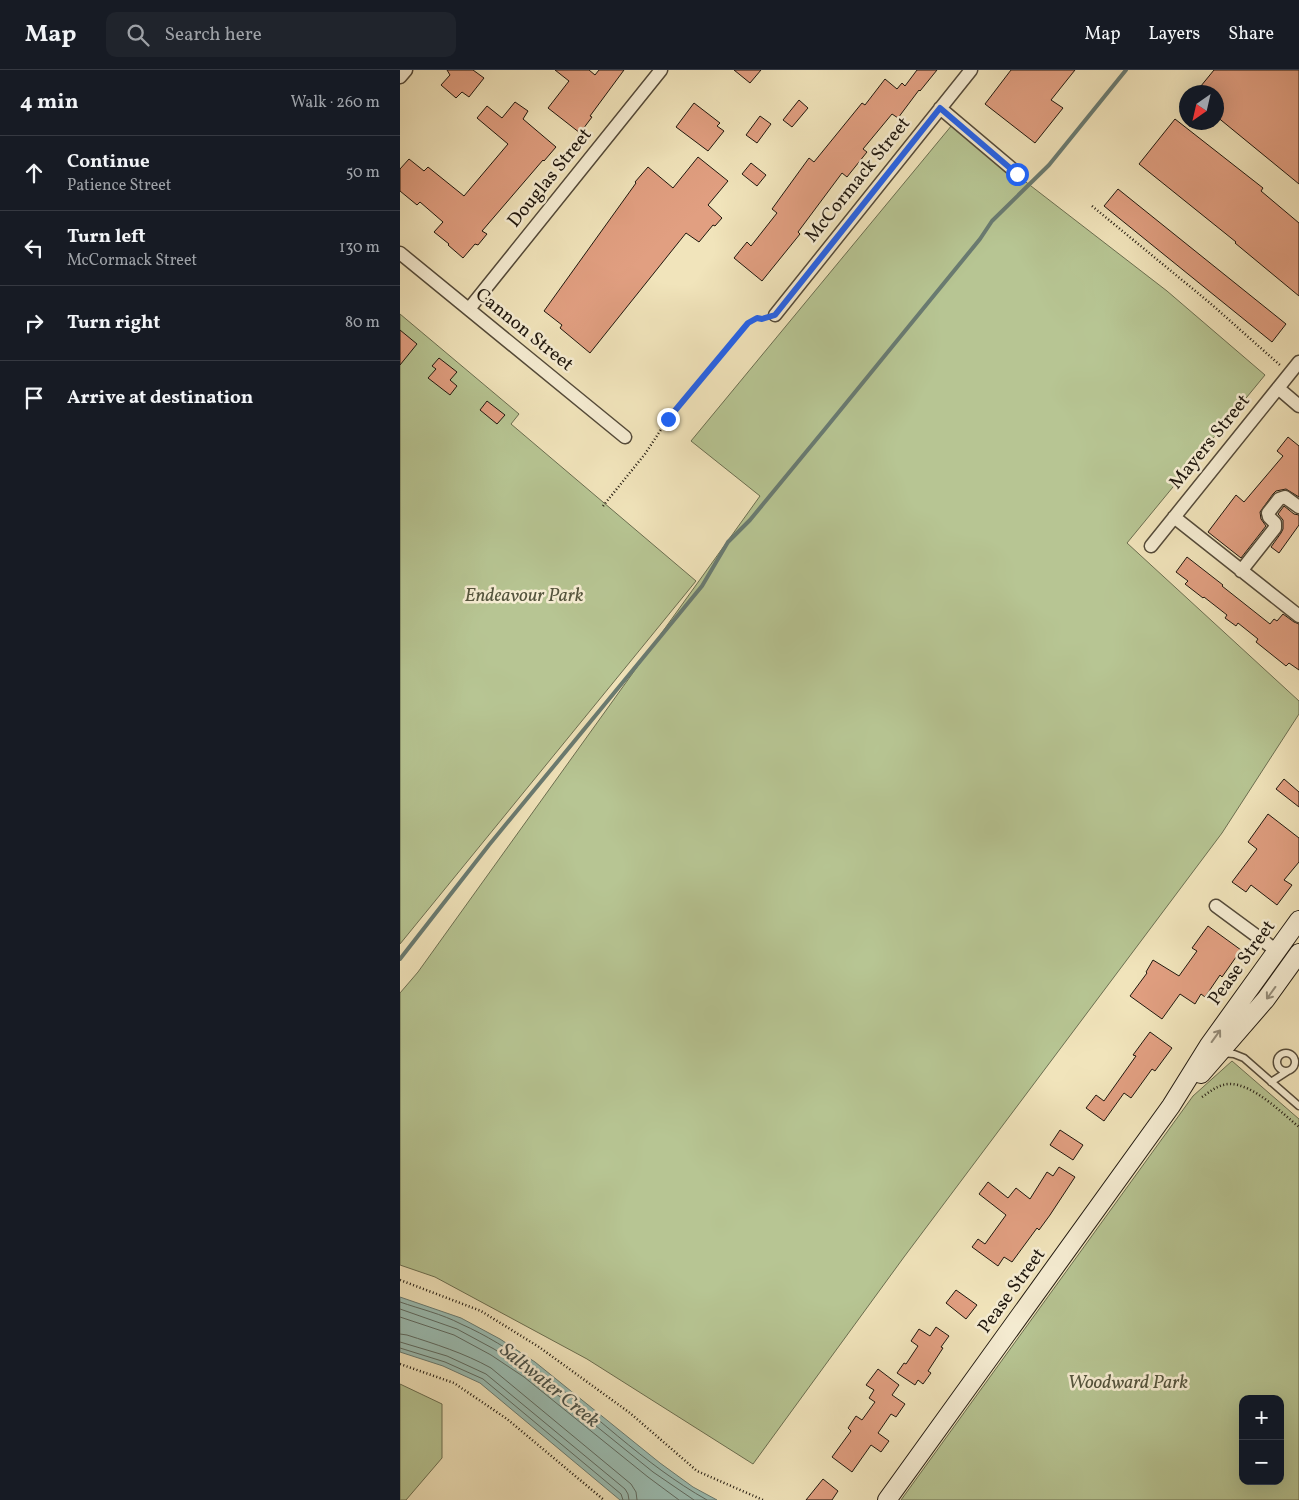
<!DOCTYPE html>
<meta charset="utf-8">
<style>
:root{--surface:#171b24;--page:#20242c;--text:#f1f3f6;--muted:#9ea1a6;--line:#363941}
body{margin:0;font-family:Vollkorn,serif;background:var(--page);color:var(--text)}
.controls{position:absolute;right:15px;bottom:15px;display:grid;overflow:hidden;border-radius:10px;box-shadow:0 5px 20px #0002}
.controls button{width:45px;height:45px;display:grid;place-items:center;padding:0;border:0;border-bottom:1px solid var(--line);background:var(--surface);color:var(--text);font:25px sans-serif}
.compass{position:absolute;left:779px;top:15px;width:45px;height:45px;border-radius:50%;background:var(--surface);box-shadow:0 5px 20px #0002;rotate:214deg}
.stop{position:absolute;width:15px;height:15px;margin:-11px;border:4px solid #2563eb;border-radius:50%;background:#fff}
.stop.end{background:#2563eb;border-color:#fff;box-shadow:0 1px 5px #0008}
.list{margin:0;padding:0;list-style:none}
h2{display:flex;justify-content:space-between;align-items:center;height:65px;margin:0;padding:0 20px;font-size:21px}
h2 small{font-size:16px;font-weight:400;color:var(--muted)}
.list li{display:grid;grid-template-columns:32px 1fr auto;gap:15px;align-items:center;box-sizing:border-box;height:75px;padding:0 20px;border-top:1px solid var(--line)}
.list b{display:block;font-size:19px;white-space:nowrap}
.list p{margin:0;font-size:16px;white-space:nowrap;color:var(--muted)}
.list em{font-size:16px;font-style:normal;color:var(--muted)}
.icon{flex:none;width:28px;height:28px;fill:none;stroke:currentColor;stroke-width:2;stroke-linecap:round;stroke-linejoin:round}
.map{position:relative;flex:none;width:899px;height:1430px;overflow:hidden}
header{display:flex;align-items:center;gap:30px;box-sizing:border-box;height:70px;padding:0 25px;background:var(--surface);border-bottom:1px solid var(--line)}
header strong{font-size:24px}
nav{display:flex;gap:28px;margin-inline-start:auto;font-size:18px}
.search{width:350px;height:45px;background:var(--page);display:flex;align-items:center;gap:12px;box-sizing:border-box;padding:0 18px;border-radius:10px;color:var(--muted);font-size:19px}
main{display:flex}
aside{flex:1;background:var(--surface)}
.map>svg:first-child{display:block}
.green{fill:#b7c593;stroke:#6b6e50;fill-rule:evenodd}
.water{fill:#9bbeb4;stroke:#697b72}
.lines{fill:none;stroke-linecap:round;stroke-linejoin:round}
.shore{stroke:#5d6a61;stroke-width:1}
.stream{stroke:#697b72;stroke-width:4}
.building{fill:#e19f81;stroke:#1f170e}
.lane-casing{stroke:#544a39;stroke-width:9}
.street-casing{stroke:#544a39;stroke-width:15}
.secondary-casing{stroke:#1f170e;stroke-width:20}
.path{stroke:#1f170e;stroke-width:2.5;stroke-dasharray:1 2.5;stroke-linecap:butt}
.lane{stroke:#f6edd3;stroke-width:6}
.street{stroke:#f6edd3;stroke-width:12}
.secondary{stroke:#f6edd3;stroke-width:18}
.oneway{stroke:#958d7a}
.route{stroke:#2563eb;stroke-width:6}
.labels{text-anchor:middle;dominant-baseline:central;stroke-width:5;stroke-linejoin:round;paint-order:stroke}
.street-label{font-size:19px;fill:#1f170e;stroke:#f6edd3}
.park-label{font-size:19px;font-style:italic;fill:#54543d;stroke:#f6edd3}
.water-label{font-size:20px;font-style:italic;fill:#4a5148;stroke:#f6edd3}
</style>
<header>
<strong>Map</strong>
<div class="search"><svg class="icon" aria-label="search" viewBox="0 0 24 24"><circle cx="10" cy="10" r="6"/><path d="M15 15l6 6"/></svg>Search here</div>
<nav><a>Map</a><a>Layers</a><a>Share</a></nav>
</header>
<main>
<aside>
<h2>4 min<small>Walk · 260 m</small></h2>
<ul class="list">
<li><svg class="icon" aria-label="ahead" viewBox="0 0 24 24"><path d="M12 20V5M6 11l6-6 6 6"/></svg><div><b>Continue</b><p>Patience Street</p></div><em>50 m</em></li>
<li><svg class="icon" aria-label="left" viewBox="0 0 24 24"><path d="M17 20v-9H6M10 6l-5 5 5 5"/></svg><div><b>Turn left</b><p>McCormack Street</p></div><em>130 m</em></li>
<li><svg class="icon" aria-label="right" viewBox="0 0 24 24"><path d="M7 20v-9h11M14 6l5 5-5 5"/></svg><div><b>Turn right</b></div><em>80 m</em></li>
<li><svg class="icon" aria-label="arrive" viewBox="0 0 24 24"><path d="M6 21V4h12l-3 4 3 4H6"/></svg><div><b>Arrive at destination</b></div></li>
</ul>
</aside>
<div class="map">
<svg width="899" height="1430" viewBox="0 0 899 1430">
<rect width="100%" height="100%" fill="#f1e4bb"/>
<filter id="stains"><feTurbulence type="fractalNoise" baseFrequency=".004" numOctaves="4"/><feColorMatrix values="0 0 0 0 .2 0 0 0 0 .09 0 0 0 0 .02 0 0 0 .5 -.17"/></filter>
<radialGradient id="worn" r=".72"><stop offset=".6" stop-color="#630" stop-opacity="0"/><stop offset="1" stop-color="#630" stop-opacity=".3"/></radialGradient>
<path class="green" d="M 552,55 L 767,221 L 865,305 L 727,473 L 899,631 L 899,644 L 822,763 L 504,1187 L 353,1394 L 187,1289 L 35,1207 L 0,1195 L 0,923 L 18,902 L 360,426 L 291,371 Z
M 0,244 L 119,344 L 111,354 L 296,511 L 0,874 Z
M 832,991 L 899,1049 L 899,1430 L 501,1430 L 793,1026 ZM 843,1329 L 880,1329 L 880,1411 L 843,1411 Z
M 0,1314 L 42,1334 L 42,1388 L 6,1430 L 0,1430 Z"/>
<path class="water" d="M 0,1227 L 61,1248 L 100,1269 L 135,1292 L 260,1393 L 293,1417 L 317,1430 L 220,1430 L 80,1313 L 43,1296 L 0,1282 Z"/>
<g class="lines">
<path class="shore" d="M 0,1232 C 20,1239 42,1244 61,1254 C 86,1265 110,1280 132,1296 C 191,1340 243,1394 307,1430
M 0,1239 L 57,1259 L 94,1279 L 128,1301 L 253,1402 L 294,1430
M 0,1247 L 54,1265 L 91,1285 L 124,1307 L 248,1407 L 279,1430
M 0,1264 L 7,1265 C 35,1274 64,1283 91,1298 L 231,1414 L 236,1422 L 237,1430
M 0,1272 L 47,1286 L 86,1304 L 225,1419 L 228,1424 L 229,1430
M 0,1278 L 45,1292 L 83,1309 L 221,1424 L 223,1430"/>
<path class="stream" d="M 0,889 L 89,775 L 302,516 L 328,472 L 350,450 L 425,359 L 580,169 L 592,151 L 649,95 L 726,0"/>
</g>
<path class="building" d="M 47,0 L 73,0 L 84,8 L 69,27 L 62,22 L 56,28 L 41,15 L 50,5 Z
M 155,0 L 189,0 L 195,5 L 199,0 L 224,0 L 190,46 L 192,47 L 180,63 L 148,38 L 169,11 Z
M 334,0 L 361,0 L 350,13 Z
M 517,0 L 537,0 L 520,21 L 519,20 L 498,48 L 492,44 L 463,79 L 467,82 L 447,107 L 442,103 L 398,162 L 400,164 L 362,211 L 334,188 L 347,172 L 351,176 L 377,143 L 372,139 L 409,88 L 414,92 L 462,33 L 465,35 L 485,9 L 497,19 L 502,13 L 505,16 Z
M 611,0 L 675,0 L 651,30 L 663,38 L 635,73 L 585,34 Z
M 814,0 L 899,0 L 899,114 L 816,46 L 816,22 L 796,22 Z
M 399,30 L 408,38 L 392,57 L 383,50 Z
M 115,32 L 128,41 L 123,49 L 156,77 L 144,91 L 143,90 L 82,161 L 87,164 L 78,175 L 75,174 L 63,188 L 48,175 L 49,174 L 34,162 L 43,152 L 20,132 L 17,135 L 0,121 L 0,99 L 9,89 L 24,101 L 28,97 L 64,126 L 108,74 L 77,48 L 87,36 L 102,48 Z
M 294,33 L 320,53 L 317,56 L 324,61 L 308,81 L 276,57 Z
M 360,46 L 371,54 L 357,73 L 346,65 Z
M 775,49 L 863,118 L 861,121 L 899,153 L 899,226 L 835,173 L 836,172 L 739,94 Z
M 298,87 L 328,111 L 308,135 L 322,148 L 315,156 L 313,155 L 299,172 L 286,163 L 190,283 L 160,258 L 162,255 L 144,241 L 236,113 L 235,112 L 248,97 L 273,118 Z
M 351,93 L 366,105 L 357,116 L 342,104 Z
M 718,119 L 886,254 L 872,272 L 704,136 Z
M 0,260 L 17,274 L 0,295 Z
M 39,288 L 57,302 L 50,310 L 57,316 L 50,325 L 28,308 L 36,299 L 32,296 Z
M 87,331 L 105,345 L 97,354 L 80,340 Z
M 888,367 L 899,376 L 899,427 L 886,419 L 876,421 L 873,424 L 860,442 L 861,449 L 866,456 L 841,488 L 808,462 L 836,425 L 844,432 L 883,386 L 877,381 Z
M 884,436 L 894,444 L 899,445 L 899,455 L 879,483 L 871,477 L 881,463 L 883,459 L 883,450 L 878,444 Z
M 787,487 L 823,515 L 822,516 L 870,554 L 874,549 L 877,551 L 883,544 L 894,552 L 899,554 L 899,600 L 889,593 L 886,596 L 856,572 L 858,569 L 838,553 L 836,556 L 825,548 L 827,545 L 804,527 L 803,528 L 785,514 L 788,511 L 776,502 Z
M 884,709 L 899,722 L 899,737 L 876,719 Z
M 868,744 L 899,768 L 899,792 L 884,810 L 892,815 L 877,835 L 851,815 L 846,822 L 832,812 L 857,779 L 848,772 Z
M 808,856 L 841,880 L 822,907 L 820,905 L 805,927 L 801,924 L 795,934 L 780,924 L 762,949 L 730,926 L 747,903 L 746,902 L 753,890 L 779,906 L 797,881 L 792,878 Z
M 750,962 L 772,978 L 755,1001 L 752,999 L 731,1028 L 724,1023 L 704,1051 L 686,1038 L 696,1025 L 704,1031 L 736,986 L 733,985 Z
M 660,1060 L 683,1075 L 673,1090 L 650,1075 Z
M 659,1097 L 675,1107 L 650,1145 L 639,1160 L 637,1158 L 612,1192 L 604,1187 L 598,1196 L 572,1177 L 578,1169 L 585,1174 L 606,1145 L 579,1124 L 588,1112 L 608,1128 L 616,1118 L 630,1129 L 647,1102 L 653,1106 Z
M 556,1220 L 577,1235 L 566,1249 L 546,1233 Z
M 536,1257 L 549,1266 L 541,1277 L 543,1278 L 528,1301 L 531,1303 L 523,1314 L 518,1310 L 515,1315 L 497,1303 L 504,1293 L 506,1294 L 518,1276 L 511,1271 L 519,1259 L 530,1266 Z
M 478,1299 L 499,1315 L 492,1325 L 505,1334 L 496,1347 L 491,1344 L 478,1363 L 489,1371 L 481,1382 L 471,1375 L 452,1402 L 432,1387 L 451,1361 L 448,1358 L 456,1346 L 462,1350 L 475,1332 L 469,1328 L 474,1320 L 466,1315 Z
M 423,1409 L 438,1421 L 432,1430 L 406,1430 Z"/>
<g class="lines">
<g class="lane-casing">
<path id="lane" d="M 821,983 L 834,984 L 844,988 L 899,1036
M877 992a9 9 0 1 1 18 0a9 9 0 1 1-18 0Z
M 871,1012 L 888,1001"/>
</g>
<g class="street-casing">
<path id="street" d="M 0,7 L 6,0
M 540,38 L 617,103
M 0,183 L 225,367
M 69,239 L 261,0
M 375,245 L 571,0
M 878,318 L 899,336
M 774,447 L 899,546
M 751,476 L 899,292
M 841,501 L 875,458 L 875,453 L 869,447 L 868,443 L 879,429 L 885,427 L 899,437
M 816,836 L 877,881"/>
</g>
<g class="secondary-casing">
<path id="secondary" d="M 801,1004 L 866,929 L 899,883
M 487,1430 L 771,1036 L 809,975 L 899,850"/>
</g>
<path class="path" d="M 692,136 L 810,233 L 881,296
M 203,436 L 245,384 L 268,349 L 348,253 C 353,248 357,249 364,249
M 802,1027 C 811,1021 819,1014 830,1014 C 853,1014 882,1043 899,1057
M 0,1210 L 81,1241 L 139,1277 L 230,1343 L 297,1401 L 363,1430
M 0,1294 L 54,1313 L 107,1349 L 204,1430"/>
<use href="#lane" class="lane"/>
<use href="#street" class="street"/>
<use href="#secondary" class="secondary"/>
</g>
<defs><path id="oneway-shaft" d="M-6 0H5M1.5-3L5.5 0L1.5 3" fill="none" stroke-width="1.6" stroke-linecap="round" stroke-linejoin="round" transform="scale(1.25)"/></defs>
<g class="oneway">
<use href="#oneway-shaft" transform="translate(871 923) rotate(126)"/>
<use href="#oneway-shaft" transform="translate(816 966) rotate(-54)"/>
</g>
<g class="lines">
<path class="route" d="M 268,349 L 348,253 L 357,248 L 362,249 L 375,245 L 540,38 L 617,104"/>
</g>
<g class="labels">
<g class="street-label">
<text transform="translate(150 108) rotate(-51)">Douglas Street</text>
<text transform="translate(458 110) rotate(-51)">McCormack Street</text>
<text transform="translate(124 260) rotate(39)">Cannon Street</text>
<text transform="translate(810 372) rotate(-51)">Mayers Street</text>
<text transform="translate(842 893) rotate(-54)">Pease Street</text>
<text transform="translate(612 1221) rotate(-54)">Pease Street</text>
</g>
<g class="park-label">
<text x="124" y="526">Endeavour Park</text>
<text x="728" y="1313">Woodward Park</text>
</g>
<g class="water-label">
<text transform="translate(149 1316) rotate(39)">Saltwater Creek</text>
</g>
</g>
<rect width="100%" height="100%" filter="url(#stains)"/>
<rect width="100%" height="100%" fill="url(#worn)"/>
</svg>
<div class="controls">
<button>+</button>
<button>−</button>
</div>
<svg class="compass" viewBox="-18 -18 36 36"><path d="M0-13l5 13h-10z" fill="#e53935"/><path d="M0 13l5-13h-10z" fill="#9ea1a6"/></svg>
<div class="stop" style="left:617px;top:104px"></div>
<div class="stop end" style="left:268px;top:349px"></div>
</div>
</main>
